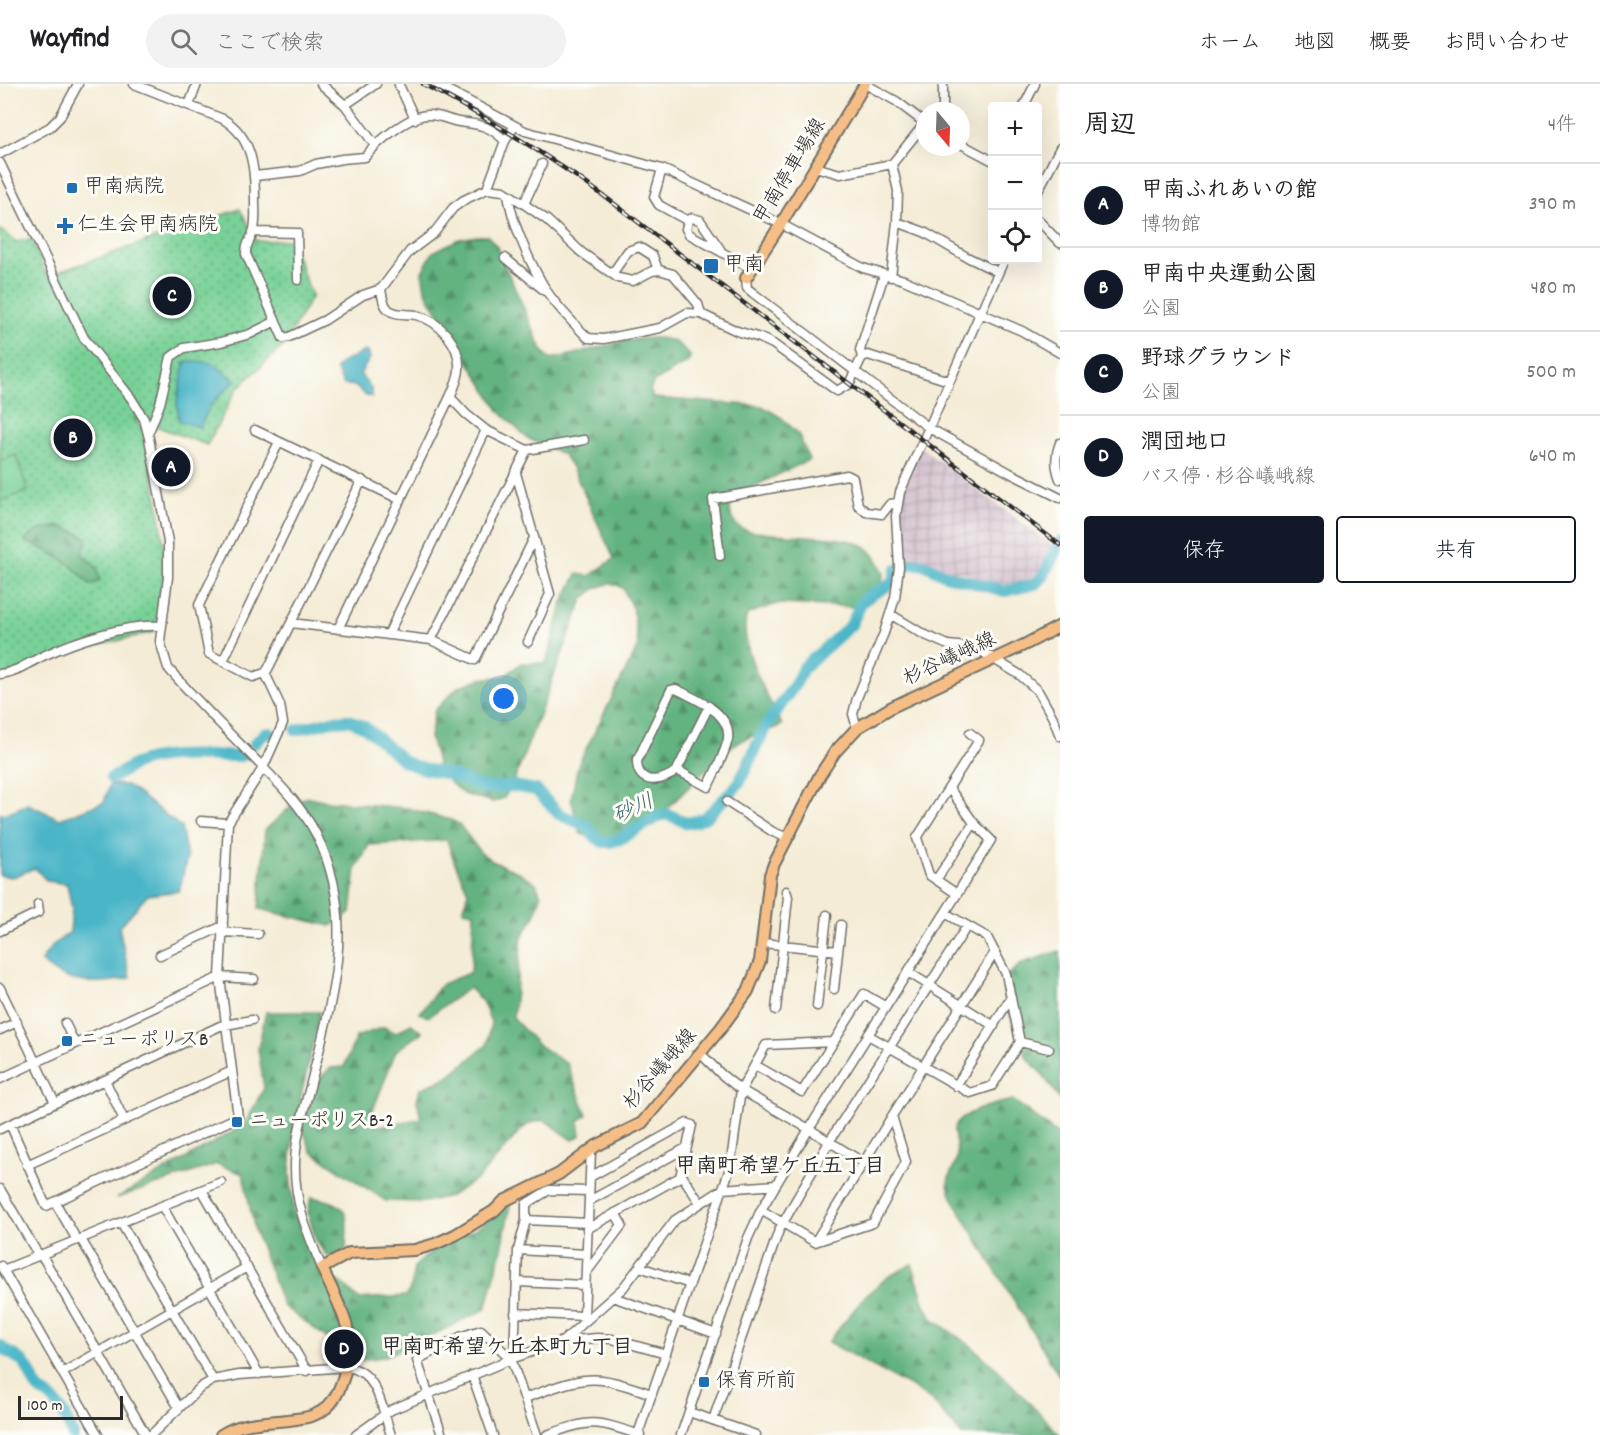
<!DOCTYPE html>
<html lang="ja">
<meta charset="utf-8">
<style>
:root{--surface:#fff;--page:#f2f2f2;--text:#202124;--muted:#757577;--line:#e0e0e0;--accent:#111827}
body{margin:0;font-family:Dekko,"Klee One",sans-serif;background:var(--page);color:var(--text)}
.controls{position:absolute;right:18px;top:18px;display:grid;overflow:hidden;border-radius:6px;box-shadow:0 6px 24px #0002}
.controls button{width:54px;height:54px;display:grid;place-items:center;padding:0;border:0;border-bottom:2px solid var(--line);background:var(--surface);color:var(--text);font:30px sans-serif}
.compass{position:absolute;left:916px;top:18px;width:54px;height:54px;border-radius:50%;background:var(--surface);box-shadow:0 6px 24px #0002;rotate:161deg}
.scale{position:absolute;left:18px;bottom:15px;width:105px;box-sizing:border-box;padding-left:6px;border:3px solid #2b2b2b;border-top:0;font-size:16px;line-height:21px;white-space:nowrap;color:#2b2b2b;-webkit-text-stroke:4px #fdfcf7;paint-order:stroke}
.you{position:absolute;left:504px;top:615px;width:21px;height:21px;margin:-15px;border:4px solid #fff;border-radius:50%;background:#1a73e8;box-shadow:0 0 0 9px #1a73e833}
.badge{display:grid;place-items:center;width:39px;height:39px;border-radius:50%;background:var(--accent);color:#fff;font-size:20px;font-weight:700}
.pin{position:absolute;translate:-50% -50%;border:3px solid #fff;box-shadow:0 2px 6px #0006}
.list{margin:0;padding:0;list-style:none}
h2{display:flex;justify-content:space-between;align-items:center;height:78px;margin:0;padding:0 24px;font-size:26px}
h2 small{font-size:20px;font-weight:400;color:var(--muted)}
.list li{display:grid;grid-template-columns:39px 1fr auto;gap:18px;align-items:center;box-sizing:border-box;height:84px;padding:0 24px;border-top:2px solid var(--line)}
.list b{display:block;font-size:22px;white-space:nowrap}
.list p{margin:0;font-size:20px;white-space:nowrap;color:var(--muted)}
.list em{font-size:20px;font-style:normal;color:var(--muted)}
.actions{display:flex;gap:12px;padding:18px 24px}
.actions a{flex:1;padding:14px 0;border:2px solid var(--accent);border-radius:6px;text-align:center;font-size:21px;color:var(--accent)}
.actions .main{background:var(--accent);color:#fff}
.icon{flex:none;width:33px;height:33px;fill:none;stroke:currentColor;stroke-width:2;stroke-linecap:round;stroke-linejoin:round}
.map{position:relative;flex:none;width:1060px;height:1351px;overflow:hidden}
header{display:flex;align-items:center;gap:36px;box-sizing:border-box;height:84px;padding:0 30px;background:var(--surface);border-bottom:2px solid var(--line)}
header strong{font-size:28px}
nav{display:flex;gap:33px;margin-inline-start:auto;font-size:21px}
.search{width:420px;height:54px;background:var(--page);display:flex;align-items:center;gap:15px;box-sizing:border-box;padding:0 21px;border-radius:33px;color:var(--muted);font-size:22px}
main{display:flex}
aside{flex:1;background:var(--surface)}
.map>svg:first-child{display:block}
.industrial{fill:url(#industrial-grid)}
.green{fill:url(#green-dots);stroke:#527e61;stroke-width:1.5}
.forest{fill:url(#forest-firs);stroke:#466f56;stroke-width:1.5}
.pitch{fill:#78d197;stroke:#527e61;stroke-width:1.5}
.water{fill:#4ab5c7;stroke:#3a7079;stroke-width:1.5}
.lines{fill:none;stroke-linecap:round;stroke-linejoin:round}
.river{stroke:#4ab5c7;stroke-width:12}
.minor-casing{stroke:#716f67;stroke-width:11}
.major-casing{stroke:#716f67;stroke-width:14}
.minor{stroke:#fff;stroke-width:8}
.major{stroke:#f6be87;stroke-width:10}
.rail-casing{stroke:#2b2b2b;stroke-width:4.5}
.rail{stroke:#fdfcf7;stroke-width:2;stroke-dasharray:7;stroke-linecap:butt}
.poi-dot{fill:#1f6fb2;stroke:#fdfcf7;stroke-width:2}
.labels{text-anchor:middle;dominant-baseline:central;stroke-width:6;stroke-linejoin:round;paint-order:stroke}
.street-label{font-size:20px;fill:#2b2b2b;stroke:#fdfcf7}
.poi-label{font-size:20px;fill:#2b2b2b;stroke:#fdfcf7;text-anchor:start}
.water-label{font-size:21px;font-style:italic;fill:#376269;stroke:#fdfcf7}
.neighbourhood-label{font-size:21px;font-weight:bold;fill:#2b2b2b;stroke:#fdfcf7}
</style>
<header>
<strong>Wayfind</strong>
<div class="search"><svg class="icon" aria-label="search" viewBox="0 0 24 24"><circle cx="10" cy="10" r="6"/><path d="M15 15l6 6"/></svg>ここで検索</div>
<nav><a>ホーム</a><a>地図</a><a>概要</a><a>お問い合わせ</a></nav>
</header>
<main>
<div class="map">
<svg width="1060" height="1351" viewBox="0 0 1060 1351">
<defs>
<pattern id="industrial-grid" width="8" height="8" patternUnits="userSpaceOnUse" patternTransform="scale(1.5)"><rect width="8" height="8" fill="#d1bdcc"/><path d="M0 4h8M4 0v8" fill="none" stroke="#aa9aa6"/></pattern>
<pattern id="green-dots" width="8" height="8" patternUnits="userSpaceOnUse" patternTransform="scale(1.5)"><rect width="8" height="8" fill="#78d197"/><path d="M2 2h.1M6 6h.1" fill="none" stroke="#63aa7b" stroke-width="1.8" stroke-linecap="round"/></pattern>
<pattern id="forest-firs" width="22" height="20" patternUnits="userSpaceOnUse" patternTransform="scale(1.5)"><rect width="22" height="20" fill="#62b380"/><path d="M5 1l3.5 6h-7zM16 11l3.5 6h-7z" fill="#519269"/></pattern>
</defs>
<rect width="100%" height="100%" fill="#fdfcf7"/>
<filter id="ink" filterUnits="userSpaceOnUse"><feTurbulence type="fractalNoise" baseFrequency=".0167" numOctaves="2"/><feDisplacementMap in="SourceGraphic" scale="12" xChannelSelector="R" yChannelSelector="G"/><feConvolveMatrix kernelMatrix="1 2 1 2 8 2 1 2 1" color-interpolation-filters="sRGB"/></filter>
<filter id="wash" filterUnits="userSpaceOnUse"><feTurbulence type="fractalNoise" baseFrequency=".008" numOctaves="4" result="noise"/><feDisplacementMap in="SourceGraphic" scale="24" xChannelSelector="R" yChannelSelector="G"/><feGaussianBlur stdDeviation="1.35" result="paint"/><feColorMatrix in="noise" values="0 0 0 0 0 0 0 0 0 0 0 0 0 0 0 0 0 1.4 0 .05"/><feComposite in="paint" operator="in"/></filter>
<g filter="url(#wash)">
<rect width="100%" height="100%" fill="#f4ecd6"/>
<path class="industrial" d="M 922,364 L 1053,462 L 1039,490 L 1029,497 L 994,501 L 963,488 L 946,487 L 924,474 L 901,475 L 898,429 L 902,405 Z"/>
<path class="green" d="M 240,125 L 257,157 L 290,156 L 312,212 L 284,261 L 237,305 L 207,361 L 134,334 L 144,347 C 156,412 178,484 153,548 L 66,569 L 20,589 L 0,592 L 0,146 L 17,158 L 31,155 L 47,192 Z"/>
<path class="forest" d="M 477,152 L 488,152 L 497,163 L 542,266 L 550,275 C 583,271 642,245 673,257 C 679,260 686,267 690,272 L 689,277 L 654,298 L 650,306 L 653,314 L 762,322 L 782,334 L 799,351 L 809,376 L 734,412 C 729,422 728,434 738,442 C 745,448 755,448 764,449 C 789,453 847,450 866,463 C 874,469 880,480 884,489 C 879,506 878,517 860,523 L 777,520 L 747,530 C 737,561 768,613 782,641 C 766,648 745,653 731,663 C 691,693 637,778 580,749 L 571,715 L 578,681 L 638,562 L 633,526 L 623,504 L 615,500 L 608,500 L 596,504 L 583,515 L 513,700 L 504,714 L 493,718 L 463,710 L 440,689 L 430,653 L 435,626 L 458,603 L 480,595 L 505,592 L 521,579 L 546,579 L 562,520 L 577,490 L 589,492 L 614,475 L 572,383 L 563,370 L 527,354 L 500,328 L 432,219 L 425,206 L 422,188 L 433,168 L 459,155 Z
M 61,442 L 88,454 L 82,470 L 97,484 L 100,497 L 90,501 C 70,477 53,469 25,457 C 34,445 46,444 61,442 Z
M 309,713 L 327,717 L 407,724 L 451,736 L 459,740 L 480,768 L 494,778 L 520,789 L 536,799 L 541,812 L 535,831 L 522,853 L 513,934 L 537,960 L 567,980 L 587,1031 L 579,1037 L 581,1051 L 573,1056 L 544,1036 L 530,1039 L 519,1048 L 479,1094 L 450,1112 L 424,1118 L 386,1117 L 312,1068 L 303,1047 L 294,1041 L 290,1088 L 294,1128 L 323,1195 L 341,1198 L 358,1215 L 407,1212 L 412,1200 L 414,1183 L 434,1165 L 479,1143 L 511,1116 L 502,1165 L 486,1225 L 412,1261 L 383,1273 L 361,1276 L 352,1272 L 283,1222 L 255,1147 L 243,1090 L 217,1080 L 117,1114 L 244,1041 L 264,1004 L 258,964 L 266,928 L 320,928 L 298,1026 L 308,1028 L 316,999 L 330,984 L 344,983 L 356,953 L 384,943 L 395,949 L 411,940 L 422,948 L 396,967 L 371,1031 L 377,1042 L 421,1035 L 417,1016 L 420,1005 L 447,993 L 487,961 L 491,938 L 482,917 L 469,904 L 428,933 L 420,929 L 442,900 L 471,888 L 474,828 L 463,826 L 468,808 L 454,777 L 447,756 L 369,761 L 356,784 L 351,829 L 331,842 L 259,825 L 265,746 L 298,716 Z
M 1060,867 L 1060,1016 L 1044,992 L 1027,974 L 1008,926 L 1004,909 L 1006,893 L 1022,879 Z
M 1013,1016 L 1060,1052 L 1060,1293 L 956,1121 C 952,1113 946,1103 949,1094 C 950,1088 955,1083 956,1077 C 959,1067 955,1058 954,1048 C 953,1029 998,1019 1013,1016 Z
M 311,1113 C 352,1120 347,1128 346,1165 L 334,1173 L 327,1172 L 316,1157 L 308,1128 Z
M 912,1180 L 925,1221 L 933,1235 L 971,1262 L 996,1284 L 1060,1351 L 962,1351 L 933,1318 L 913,1304 L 828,1258 L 866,1211 L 888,1193 Z"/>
<path class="pitch" d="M 16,371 L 28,407 L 0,417 L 0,377 Z"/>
<path class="water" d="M 365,267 L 369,269 L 370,274 L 360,290 L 371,304 L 372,312 L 366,312 L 355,302 L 343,300 L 336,285 L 341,279 Z
M 196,277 L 212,279 L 235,296 L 210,322 L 200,343 L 179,337 L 177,317 L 185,278 Z
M 110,700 L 127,701 L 181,743 L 187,774 L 179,807 L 148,811 L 119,843 L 130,894 C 98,901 65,902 41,877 L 53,861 L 70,848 L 72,825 L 67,800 L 47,797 L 35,784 L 13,793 L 0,791 L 0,730 L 4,730 L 28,720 L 60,735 L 104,718 Z"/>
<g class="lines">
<path class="river" d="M 904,483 L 912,479 L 926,481 L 945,491 L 1005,507 L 1035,500 L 1043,493 L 1060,458
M 296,646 L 332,637 L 349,636 L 365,643 L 405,678 L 420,684 L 451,691 L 485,704 L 514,702 L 536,706 L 559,730 L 587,742 L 594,752 L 603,758 L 610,758 L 620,755 L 659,732 L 667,730 L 687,739 L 697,737 L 706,733 L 734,705 L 740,697 L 766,642 L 796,599 L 803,584 L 851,541 L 861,519 L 866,514 L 894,498 L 896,486
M 255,659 L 264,650 L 270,649
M 111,694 C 120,691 127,684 135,680 C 166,667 209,673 242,672
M 0,1262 C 7,1269 16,1271 23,1278 C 31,1286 33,1300 39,1306 C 42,1309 45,1309 48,1311 C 60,1321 68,1337 73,1351"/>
</g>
</g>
<g filter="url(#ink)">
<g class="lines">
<g class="minor-casing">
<path id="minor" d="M 134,0 L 223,35 C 253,53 255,85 255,117 C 255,126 256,136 254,145 C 252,155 245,160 246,170 L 283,254 L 289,253 L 325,236 L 363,211 L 381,205 L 410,167 L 434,149 L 453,124 L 464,116 L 487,105 L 504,107 L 524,120 L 547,136 L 581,168 L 618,194 L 633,197 L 652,187 L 659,186 L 673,190 L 698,220 L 701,230
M 321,0 L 345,21 L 375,61
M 436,0 L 525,47 L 662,85 L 781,140 L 863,184 L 904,196 L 1022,247 L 1060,269
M 865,0 L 896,17 L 925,39
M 399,1 L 415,35
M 189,21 L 197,0
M 345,21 L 376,0
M 1024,22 L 1035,0
M 943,27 L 943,0
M 961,60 L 993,77
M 0,70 L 50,43 L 60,33 L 78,0
M 0,79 L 84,254 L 131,314 L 144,335 L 149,354 L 168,458 L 168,493 L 160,557 L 168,584 C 194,614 222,642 250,670 C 274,695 300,719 316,750 C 359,835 331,917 310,1003 C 303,1028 296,1053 295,1079 C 294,1118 307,1148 322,1184
M 815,83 L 840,90 L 892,80 L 925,39
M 662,85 L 654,113 L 659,121 L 688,137
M 255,92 L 300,87 L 316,80 L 342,75 L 365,73 C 377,58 408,32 427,31 C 438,30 448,36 459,38 C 479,40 491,42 505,57
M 487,105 L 505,57 L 514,43
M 1038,107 L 1060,64
M 508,110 C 512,140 531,182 548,209 C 559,225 574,240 588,254 L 604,255 L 660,244 L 687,229 L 701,230 L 737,247 L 760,254 L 773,260 L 837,307 L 849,300 L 862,273 L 868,271 L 949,297
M 524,120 L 542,80
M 1038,136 L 1060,159
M 897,138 L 924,148 L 965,172 L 998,188
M 253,148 L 297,149 L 298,196
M 720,165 L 700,136 L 692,134 L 688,137 L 686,145 L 689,150 L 752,185
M 505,174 L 545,207
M 612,190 L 628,167 L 639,163 L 653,172 L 658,186
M 891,193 L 897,138 L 898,107 L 892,80
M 746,194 L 747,204 L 753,209 L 929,344 L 1010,389 L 1060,414
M 862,273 L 860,266 L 884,191
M 450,313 L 466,330 L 486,346
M 255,346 L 401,416
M 148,350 L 160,320 L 171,273 L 184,264 L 221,258 L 250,250 L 276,237
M 279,358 L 199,521 L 209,570 L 253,593 L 265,589 L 268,585 L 362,396
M 1060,359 C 1055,372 1055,382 1060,395
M 516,389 L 550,510 L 528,558
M 720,472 L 713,415 L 847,391 L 853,394 L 858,421 L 866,428 L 882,430 L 890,420 L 897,419
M 890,530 L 923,550 L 948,561 L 976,564 L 1020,591 L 1038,607 L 1053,634 L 1060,652
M 291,539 L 431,556 L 475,576 L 534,454
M 338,545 L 450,313 C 454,304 458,296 459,286 C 461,261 440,237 416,231 C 407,229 397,232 389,226 C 383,221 382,212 381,205
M 388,551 L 486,346 L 527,366 L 584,356
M 431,556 L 527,366
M 223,577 L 319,376
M 0,590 C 17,588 28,579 43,572 C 73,558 128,539 161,542
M 857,644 L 853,630 L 857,614 L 884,549 L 895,514 L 899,483 L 896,432 L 900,408 L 1004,176
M 677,686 L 708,703 C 714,689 723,674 727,659 C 736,630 695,615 676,605 L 671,606 L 637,677 C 637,703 664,698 677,686 L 709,622
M 727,718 L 773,748 L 788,754
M 201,737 L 228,739
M 936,796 L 974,739
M 957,810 L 929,791 L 917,754 L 979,656 L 970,649
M 0,847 L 39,828 L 38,820
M 223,848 L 258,850
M 763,859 L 838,867
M 160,871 L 223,842
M 908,888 L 994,942
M 0,904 L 55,1019
M 834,905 L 841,841
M 817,922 L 827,831
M 776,926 L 788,813 L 786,807
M 65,939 L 75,960
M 0,946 L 17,938
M 868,951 L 970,1009 L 992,1002 L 1020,958 L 1006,890 L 987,853 L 945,829
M 1020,958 L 1049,965
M 755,981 L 802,1008 L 864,910 L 886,923
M 0,995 L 220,893 L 254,895
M 105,996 L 124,1036
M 956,1002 L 1011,913
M 10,1040 L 46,1122 L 238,1033 L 220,893 L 228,739 L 263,684 L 283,639 L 280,621 L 265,589
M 0,1045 L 220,942 L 252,936
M 864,1079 L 809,1045 L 991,756 L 974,739 L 949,704
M 27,1081 L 232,987
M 681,1090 L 700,1119
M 0,1105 L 36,1167 L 44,1175 L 146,1351
M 202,1106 L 307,1287
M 589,1117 L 686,1064
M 55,1118 L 77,1156
M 162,1122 L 259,1290
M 761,1126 L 815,1158 L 873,1139 L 906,1078 L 892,1032
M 526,1136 L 588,1139
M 121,1139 L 213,1296
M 587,1145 L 680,1093 L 692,1041 L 687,1039 L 590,1093
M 81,1155 L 179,1324
M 815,1158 L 892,1032 L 995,868
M 518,1166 L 586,1170
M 1,1182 L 98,1351
M 640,1183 L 690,1200
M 3,1186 L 221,1098
M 586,1189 L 622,1141 L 615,1129
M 517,1198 L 585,1201
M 613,1213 L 716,1250
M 515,1229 L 584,1232
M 586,1236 L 584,1232 L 591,1067
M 563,1257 L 623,1204 L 675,1136 L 723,1105 L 776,1101
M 511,1275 L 514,1271 L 518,1166 L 526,1136 L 526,1120 L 549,1106 L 589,1107
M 62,1289 L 247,1183
M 472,1291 L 493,1351
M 525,1314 C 549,1306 575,1293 602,1296 C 619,1298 635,1305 652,1310
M 689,1328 L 756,1351
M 713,1336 L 779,1146 L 829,1058 L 967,842
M 638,1350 L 730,1084 L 741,1006 L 766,961 L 834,958
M 151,1351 L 201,1303 L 213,1296 L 239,1291 L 346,1283 C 378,1286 382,1325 391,1351
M 356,1351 L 391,1326 L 511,1275 L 563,1257 L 597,1254 L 612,1255 L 666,1270
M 442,1351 L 417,1276 L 460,1253 L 481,1246 L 511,1275 L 537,1351
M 547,1351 C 592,1335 594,1336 640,1351
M 681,1351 L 748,1154 L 761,1126 L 809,1045 L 741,1006 L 721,990 L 700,969"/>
</g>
<g class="major-casing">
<path id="major" d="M 746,194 L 781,140 L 865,0
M 221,1351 C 244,1336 271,1339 296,1335 C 307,1334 318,1331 326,1324 C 343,1310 352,1268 348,1247 C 343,1225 331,1204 322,1184 L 350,1169 L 415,1166 L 435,1160 L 455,1151 L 494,1127 L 504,1117 L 559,1090 L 596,1062 L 642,1039 L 721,944 L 748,907 L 760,877 L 770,791 L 774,780 L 820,691 L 835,668 L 857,644 L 892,623 L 1026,560 L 1060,542"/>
</g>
<use href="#minor" class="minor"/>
<use href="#major" class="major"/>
<g class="rail-casing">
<path id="rail" d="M 423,0 C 488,34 549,72 608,115 L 1060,461"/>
</g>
<use href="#rail" class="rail"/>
</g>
</g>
<g class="poi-dot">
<rect x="66" y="98" width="12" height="12" rx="3"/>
<path d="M62 133h6v6h6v6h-6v6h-6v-6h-6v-6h6z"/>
<rect x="703" y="174" width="16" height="16" rx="3"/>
<rect x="61" y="951" width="12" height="12" rx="3"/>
<rect x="231" y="1032" width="12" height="12" rx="3"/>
<rect x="698" y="1292" width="12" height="12" rx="3"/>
</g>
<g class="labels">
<g class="street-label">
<text transform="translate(791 88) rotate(-59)">甲南停車場線</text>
<text transform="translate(950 576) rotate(-25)">杉谷嶬峨線</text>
<text transform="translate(661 986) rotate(-49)">杉谷嶬峨線</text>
</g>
<g class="poi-label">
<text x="84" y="104">甲南病院</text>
<text x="78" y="142">仁生会甲南病院</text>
<text x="724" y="182">甲南</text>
<text x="79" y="957">ニューポリスB</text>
<text x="249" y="1038">ニューポリスB-2</text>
<text x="716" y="1298">保育所前</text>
</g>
<g class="water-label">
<text transform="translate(634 726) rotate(-24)">砂川</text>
</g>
<g class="neighbourhood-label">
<text x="780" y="1084">甲南町希望ケ丘五丁目</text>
<text x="507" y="1265">甲南町希望ケ丘本町九丁目</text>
</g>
</g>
</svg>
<div class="controls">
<button>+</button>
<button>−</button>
<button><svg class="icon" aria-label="locate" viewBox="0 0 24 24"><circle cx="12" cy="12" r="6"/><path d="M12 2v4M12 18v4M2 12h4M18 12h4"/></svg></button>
</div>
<svg class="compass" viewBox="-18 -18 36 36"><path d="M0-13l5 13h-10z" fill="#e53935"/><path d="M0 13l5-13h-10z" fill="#757577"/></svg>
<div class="scale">100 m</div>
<div class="you"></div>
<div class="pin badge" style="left:171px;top:383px">A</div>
<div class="pin badge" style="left:73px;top:354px">B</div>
<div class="pin badge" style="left:172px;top:212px">C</div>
<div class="pin badge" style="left:344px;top:1265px">D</div>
</div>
<aside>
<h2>周辺<small>4件</small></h2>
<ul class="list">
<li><span class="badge">A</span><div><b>甲南ふれあいの館</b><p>博物館</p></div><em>390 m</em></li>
<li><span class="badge">B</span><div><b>甲南中央運動公園</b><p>公園</p></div><em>480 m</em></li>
<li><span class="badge">C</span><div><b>野球グラウンド</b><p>公園</p></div><em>500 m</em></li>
<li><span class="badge">D</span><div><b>潤団地口</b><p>バス停 · 杉谷嶬峨線</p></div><em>640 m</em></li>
</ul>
<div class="actions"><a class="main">保存</a><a>共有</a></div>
</aside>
</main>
